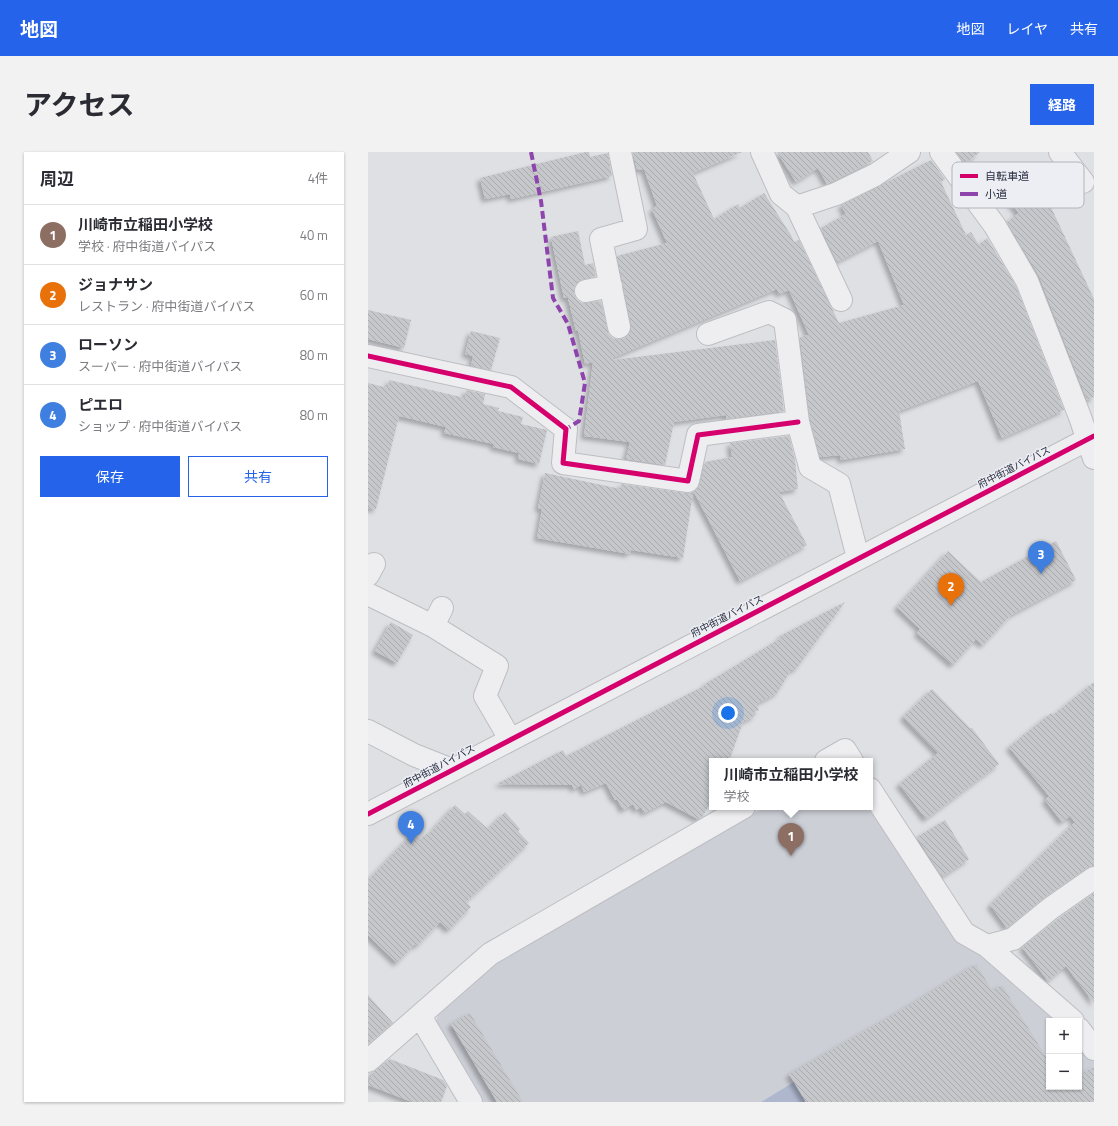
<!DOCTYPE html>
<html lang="ja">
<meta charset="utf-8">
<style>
:root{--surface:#fff;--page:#f2f2f3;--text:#2b2b33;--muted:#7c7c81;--line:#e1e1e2;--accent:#2563eb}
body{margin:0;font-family:"Titillium Web","Noto Sans JP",sans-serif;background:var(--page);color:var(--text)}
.controls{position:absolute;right:12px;bottom:12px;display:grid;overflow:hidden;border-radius:0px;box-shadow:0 1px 3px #0004}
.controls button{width:36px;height:36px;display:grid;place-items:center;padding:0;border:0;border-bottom:1px solid var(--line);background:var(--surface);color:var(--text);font:20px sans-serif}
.you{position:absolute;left:360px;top:561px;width:14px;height:14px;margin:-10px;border:3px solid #fff;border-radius:50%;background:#1a73e8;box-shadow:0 0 0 6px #1a73e833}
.badge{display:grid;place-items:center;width:26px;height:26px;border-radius:50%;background:var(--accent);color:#fff;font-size:13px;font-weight:700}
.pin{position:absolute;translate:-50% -33px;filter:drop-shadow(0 1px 2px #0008)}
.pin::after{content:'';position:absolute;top:21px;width:14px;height:12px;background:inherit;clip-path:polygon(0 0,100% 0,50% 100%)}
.popup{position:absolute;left:341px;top:606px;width:164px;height:52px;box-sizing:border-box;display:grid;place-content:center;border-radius:0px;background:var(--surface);filter:drop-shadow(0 1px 3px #0005);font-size:13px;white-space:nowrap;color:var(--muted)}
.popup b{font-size:15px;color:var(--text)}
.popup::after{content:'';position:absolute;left:50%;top:100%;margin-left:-8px;border:8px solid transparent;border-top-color:var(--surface)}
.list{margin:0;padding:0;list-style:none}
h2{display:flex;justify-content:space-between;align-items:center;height:52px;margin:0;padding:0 16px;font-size:17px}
h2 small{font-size:13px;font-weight:400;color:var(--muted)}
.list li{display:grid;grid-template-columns:26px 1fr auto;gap:12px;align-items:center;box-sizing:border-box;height:60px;padding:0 16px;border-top:1px solid var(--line)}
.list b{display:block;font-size:15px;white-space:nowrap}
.list p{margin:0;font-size:13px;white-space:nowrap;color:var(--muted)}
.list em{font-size:13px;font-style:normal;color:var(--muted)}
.actions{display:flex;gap:8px;padding:12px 16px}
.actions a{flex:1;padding:9px 0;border:1px solid var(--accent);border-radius:0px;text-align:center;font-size:14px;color:var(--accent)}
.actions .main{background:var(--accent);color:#fff}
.map{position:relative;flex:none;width:726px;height:950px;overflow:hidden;border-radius:0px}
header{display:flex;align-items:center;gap:24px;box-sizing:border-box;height:56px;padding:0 20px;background:var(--accent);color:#fff}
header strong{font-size:19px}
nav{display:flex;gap:22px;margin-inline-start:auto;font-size:14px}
.intro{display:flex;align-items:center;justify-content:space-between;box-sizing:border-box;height:96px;padding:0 24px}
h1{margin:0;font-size:28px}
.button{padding:10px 18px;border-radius:0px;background:var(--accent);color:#fff;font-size:14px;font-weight:700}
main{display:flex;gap:24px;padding:0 24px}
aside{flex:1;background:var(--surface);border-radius:0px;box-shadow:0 1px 3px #0004}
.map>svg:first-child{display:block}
.built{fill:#cdcfd7}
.water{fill:#aeb7ce}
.building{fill:url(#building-back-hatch);filter:url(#shadow)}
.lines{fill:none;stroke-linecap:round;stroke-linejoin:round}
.minor-casing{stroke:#bdbec2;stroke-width:24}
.minor{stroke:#eeeef1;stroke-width:22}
.quiet{stroke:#8e44ad;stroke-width:4;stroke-dasharray:8 4;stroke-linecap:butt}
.cycleway-casing{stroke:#eceef4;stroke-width:8}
.cycleway{stroke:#d6006c;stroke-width:5}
.labels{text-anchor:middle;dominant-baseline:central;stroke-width:3;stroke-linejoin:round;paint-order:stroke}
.street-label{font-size:10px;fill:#272b3c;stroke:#eceef4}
.key{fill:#eceef4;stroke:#b1b4bd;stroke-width:1}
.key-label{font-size:11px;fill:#272b3c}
</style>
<header>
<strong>地図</strong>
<nav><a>地図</a><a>レイヤ</a><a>共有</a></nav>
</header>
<div class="intro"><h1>アクセス</h1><a class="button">経路</a></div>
<main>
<aside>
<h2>周辺<small>4件</small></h2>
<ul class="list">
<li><span class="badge" style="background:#8d6e63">1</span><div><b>川崎市立稲田小学校</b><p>学校 · 府中街道バイパス</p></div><em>40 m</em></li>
<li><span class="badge" style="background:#e8710a">2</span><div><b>ジョナサン</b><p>レストラン · 府中街道バイパス</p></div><em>60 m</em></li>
<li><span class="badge" style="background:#3f7fe0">3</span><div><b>ローソン</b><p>スーパー · 府中街道バイパス</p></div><em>80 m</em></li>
<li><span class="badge" style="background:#3f7fe0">4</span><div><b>ピエロ</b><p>ショップ · 府中街道バイパス</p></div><em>80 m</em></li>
</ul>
<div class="actions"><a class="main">保存</a><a>共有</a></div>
</aside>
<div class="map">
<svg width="726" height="950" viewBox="0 0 726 950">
<defs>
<pattern id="building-back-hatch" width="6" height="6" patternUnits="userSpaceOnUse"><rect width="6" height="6" fill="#c5c7cb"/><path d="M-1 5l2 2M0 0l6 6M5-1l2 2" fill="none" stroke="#a9abaf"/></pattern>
<filter id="shadow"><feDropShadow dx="-3.5" dy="3.5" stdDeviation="2" flood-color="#0004"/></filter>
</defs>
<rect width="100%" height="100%" fill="#dfe0e4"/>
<path class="built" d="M 397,655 L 501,655 L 626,810 L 691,869 L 681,869 L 681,935 L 711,935 L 711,891 L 726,907 L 726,950 L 112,950 L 67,871 L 72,859 L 122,815 Z"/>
<path class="water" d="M 426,930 L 438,950 L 393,950 Z"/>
<path class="building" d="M 218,0 L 221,0 L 222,5 L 240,1 L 244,24 L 143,47 L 142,42 L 117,47 L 112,26 Z
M 265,0 L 374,0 L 325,21 L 346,67 L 370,52 L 372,56 L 396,41 L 423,83 L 426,90 L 431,88 L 471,171 L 536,153 L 510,89 L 469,110 L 453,76 L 478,62 L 473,53 L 563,8 L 577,27 L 573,30 L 598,83 L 603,80 L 611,93 L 619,86 L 648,134 L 696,258 L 634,286 L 610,229 L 531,259 L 537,297 L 473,308 L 472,303 L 452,305 L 442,268 L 432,185 L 441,183 L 421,138 L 411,142 L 409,137 L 244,206 L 245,208 L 407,188 L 416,259 L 358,267 L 358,263 L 306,270 L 297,313 L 258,307 L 262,290 L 216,284 L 225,210 L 217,212 L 210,178 L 208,179 L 200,146 L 196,146 L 183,85 L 210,79 L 217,113 L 225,111 L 228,124 L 210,129 L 206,135 L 206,142 L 209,148 L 214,151 L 233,149 L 241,183 L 247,187 L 254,187 L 259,185 L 263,179 L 263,172 L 249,104 L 299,91 L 284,57 L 289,54 L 276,17 L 269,18 Z
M 409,0 L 500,0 L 505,9 L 459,32 L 450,16 L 428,30 Z
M 588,0 L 612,0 L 597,12 Z
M 667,21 L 726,147 L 726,245 L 719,248 L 671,124 L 639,70 L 651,61 L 638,45 Z
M 0,158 L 43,168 L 36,196 L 0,187 Z
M 103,179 L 132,186 L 123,218 L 103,214 L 105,204 L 97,202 Z
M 21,228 L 97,246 L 98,238 L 117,242 L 115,252 L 131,256 L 130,259 L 155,265 L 153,272 L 179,278 L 171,312 L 150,307 L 151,301 L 125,295 L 126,292 L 76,281 L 78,275 L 31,264 L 8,357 L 0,356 L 0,231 L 20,236 Z
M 421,284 L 427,308 L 430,337 L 411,340 L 439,393 L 372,429 L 326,340 L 332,332 L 337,310 L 364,305 L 362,291 Z
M 177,321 L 248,336 L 252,336 L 253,332 L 318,341 L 325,341 L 315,406 L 263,398 L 262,402 L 169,386 L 174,357 L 170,356 Z
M 688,389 L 708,428 L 643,463 L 615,493 L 608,487 L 585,513 L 549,481 L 552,477 L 529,455 L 580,399 L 613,430 Z
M 477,450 L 428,517 L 423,518 L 409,541 L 388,552 L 391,558 L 386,560 L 388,563 L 375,570 L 361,609 L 344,609 L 344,647 L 335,664 L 330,667 L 298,650 L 276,661 L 273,655 L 268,658 L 265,652 L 255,658 L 249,647 L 247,648 L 238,631 L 216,640 L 213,633 L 206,637 L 204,633 L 129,632 L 195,598 L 198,604 L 338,533 L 337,532 L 413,486 L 412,484 Z
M 23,470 L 45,483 L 29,511 L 7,499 Z
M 726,530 L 726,714 L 719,716 L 676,746 L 639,776 L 622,753 L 707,670 L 702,664 L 694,670 L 677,648 L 681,644 L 641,595 L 683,561 L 685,563 Z
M 564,537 L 602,576 L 604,576 L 631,612 L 558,667 L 531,632 L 570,601 L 535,565 Z
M 87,653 L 97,662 L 100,659 L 120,677 L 137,660 L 152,677 L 150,679 L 161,691 L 98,750 L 103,755 L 81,778 L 72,770 L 49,794 L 47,792 L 29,811 L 0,783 L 0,728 L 45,681 L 52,688 L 58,682 L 60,683 Z
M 577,668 L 601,707 L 574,725 L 549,685 Z
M 726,741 L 726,851 L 698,814 L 680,829 L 654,795 L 691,766 Z
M 608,812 L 624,838 L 634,833 L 681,910 L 681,935 L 711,935 L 711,923 L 726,915 L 726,950 L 438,950 L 421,922 L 530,860 Z
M 0,843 L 25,871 L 0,892 Z
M 102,861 L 155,950 L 129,950 L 83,872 Z
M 22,907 L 75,928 L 79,934 L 73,950 L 44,950 L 0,933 L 5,920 Z"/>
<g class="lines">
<g class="minor-casing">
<path id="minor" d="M 394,0 L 413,42 L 429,55 L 473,148
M 573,0 L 627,74 L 659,129 L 712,265 L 726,306
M 692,0 L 715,30
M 429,55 L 468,42 L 507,23 L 541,0
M 218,139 L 243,134
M 251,175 L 233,87 L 268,77 L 252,0
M 340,182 L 401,160 L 417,168 L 430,270 L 442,315 L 471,332 L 490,406
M 0,204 L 143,235 L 198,277 L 195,311 L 320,329 L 330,283 L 430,270
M 0,423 L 6,412
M 0,442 L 65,474 L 129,514 L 117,544 L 142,587
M 65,474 L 74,456
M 0,579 L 46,603 L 84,618
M 458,609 L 477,598 L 484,609
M 502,637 L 596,781 L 619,794 L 705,869
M 0,662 L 726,284
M 619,794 L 645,787 L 683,756 L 726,726
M 52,864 L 103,950
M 711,877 L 726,897
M 0,909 L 122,802 L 376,655"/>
</g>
<use href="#minor" class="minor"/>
<path class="quiet" d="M 163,0 L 173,49 L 185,146 L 200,172 L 217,231 L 211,269 L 198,277"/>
<g class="cycleway-casing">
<path id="cycleway" d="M 0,204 L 143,235 L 198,277 L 195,311 L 320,329 L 330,283 L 430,270
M 0,662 L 726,284"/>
</g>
<use href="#cycleway" class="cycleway"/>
</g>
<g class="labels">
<g class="street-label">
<text transform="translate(646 315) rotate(-27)">府中街道バイパス</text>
<text transform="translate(359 464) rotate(-27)">府中街道バイパス</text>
<text transform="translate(71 614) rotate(-28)">府中街道バイパス</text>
</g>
</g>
<rect x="584" y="10" width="132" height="46" rx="6" class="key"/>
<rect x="592" y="22" width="18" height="4" fill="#d6006c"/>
<rect x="592" y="40" width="18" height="4" fill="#8e44ad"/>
<g class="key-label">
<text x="617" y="28">自転車道</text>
<text x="617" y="46">小道</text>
</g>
</svg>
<div class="controls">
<button>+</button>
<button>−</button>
</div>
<div class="you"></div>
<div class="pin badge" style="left:423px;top:704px;background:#8d6e63">1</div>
<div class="popup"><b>川崎市立稲田小学校</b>学校</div>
<div class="pin badge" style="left:583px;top:454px;background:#e8710a">2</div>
<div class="pin badge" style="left:673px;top:422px;background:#3f7fe0">3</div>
<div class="pin badge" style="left:43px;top:692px;background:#3f7fe0">4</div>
</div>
</main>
